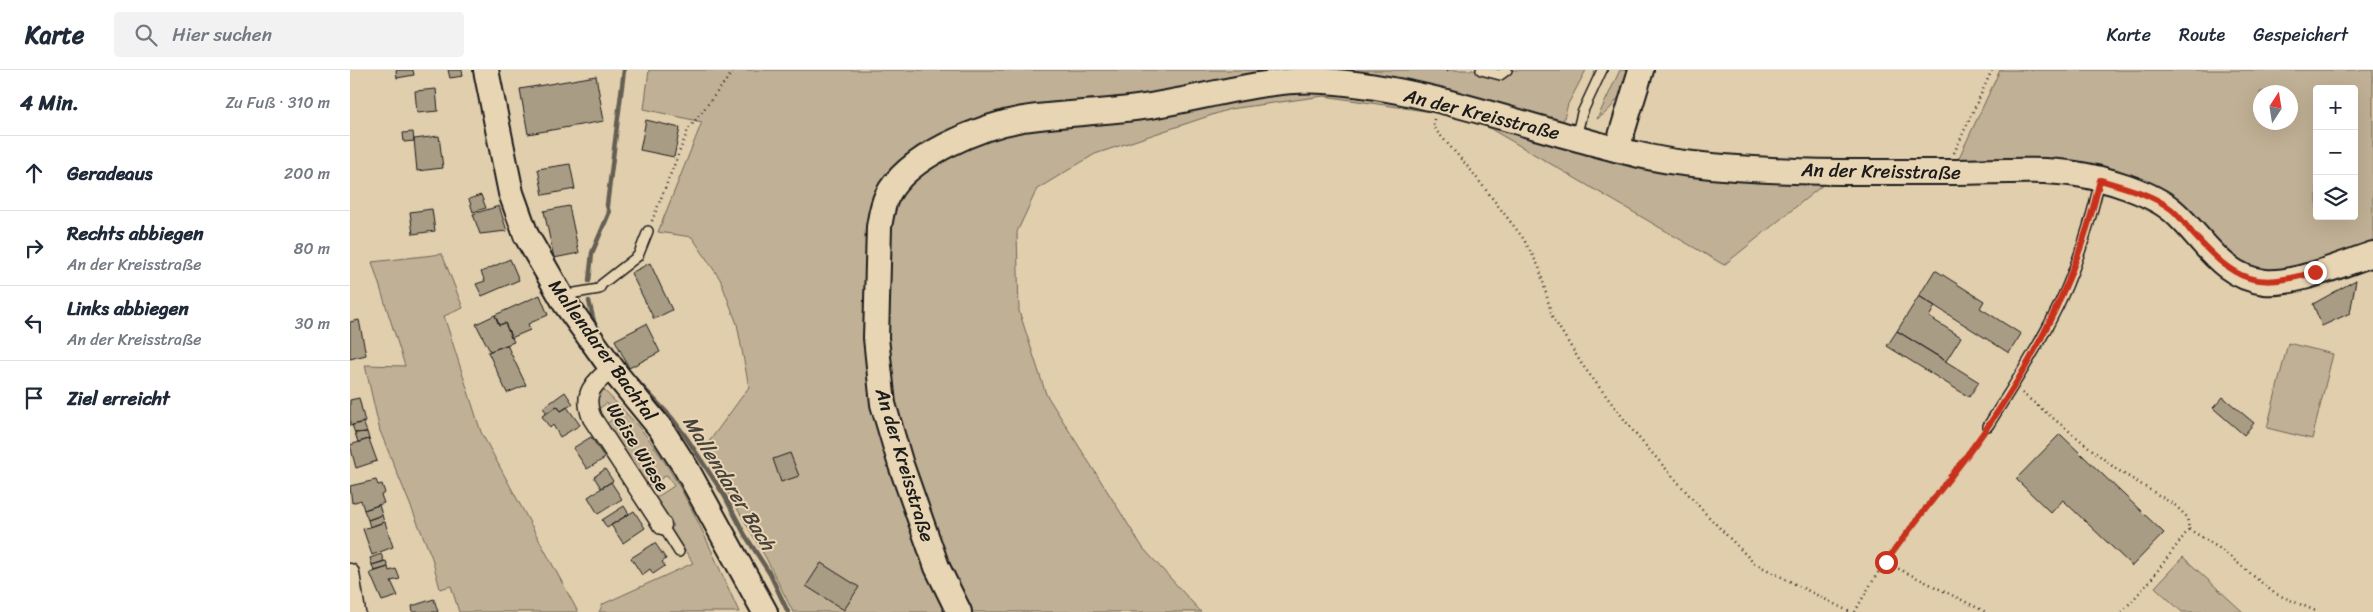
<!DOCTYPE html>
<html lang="de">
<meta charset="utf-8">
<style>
:root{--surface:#fff;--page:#f2f2f3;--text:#1f2937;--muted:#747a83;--line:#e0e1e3}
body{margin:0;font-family:Sriracha,sans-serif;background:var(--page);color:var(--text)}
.controls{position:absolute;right:15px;top:15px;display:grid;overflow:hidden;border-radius:5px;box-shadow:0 5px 20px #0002}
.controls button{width:45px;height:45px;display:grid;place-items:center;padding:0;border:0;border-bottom:1px solid var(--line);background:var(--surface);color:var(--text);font:25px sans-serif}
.compass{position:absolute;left:1903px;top:15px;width:45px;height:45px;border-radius:50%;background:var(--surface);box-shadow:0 5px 20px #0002;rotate:12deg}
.stop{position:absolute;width:15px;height:15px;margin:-11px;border:4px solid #c8321e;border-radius:50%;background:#fff}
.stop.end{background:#c8321e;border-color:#fff;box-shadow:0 1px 5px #0008}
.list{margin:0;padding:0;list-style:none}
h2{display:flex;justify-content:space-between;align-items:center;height:65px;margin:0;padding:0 20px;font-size:21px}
h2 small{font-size:16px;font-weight:400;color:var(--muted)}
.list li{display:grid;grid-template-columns:32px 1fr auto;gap:15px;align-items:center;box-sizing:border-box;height:75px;padding:0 20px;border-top:1px solid var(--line)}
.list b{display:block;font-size:19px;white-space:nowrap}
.list p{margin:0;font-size:16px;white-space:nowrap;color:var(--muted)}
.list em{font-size:16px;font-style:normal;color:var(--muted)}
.icon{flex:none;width:28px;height:28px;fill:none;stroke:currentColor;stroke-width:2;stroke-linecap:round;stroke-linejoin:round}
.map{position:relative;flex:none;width:2023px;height:542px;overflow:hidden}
header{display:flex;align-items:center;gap:30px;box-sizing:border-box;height:70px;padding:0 25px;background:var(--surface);border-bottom:1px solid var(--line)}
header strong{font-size:24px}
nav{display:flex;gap:28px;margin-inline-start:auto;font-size:18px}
.search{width:350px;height:45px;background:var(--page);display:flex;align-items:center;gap:12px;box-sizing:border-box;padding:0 18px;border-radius:5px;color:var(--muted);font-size:19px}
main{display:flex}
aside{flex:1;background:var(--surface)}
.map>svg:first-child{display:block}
.green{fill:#c0b095;stroke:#6e6658;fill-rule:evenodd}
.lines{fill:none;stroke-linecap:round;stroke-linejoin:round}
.stream{stroke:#655e52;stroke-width:4.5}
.building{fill:#a99c85;stroke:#1c1c1c}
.lane-casing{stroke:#1c1c1c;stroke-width:12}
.street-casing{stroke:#1c1c1c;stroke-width:21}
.secondary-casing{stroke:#1c1c1c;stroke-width:28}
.path{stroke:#1c1c1c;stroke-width:2.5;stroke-dasharray:1 4;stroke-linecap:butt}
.lane{stroke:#e8d5b3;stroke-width:9}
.street{stroke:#e8d5b3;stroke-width:18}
.secondary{stroke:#e8d5b3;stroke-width:24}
.route{stroke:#c8321e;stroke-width:6}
.labels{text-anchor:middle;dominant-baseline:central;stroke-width:4;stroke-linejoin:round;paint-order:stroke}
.street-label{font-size:19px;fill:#1c1c1c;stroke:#e8d5b3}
.water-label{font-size:20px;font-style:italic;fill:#46423c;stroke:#e8d5b3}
</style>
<header>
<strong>Karte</strong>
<div class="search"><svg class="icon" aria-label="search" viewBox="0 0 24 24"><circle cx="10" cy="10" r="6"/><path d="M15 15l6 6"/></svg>Hier suchen</div>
<nav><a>Karte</a><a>Route</a><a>Gespeichert</a></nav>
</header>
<main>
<aside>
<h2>4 Min.<small>Zu Fuß · 310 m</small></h2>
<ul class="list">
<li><svg class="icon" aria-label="ahead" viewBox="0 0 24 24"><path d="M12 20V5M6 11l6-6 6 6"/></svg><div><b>Geradeaus</b></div><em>200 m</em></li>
<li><svg class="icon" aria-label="right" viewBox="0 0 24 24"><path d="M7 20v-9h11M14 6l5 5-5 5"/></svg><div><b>Rechts abbiegen</b><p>An der Kreisstraße</p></div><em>80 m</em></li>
<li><svg class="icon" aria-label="left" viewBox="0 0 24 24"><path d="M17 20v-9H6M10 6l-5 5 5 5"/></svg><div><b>Links abbiegen</b><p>An der Kreisstraße</p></div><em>30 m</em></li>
<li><svg class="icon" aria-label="arrive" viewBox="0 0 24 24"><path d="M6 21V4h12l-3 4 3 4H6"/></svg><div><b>Ziel erreicht</b></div></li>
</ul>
</aside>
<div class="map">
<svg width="2023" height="542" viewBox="0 0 2023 542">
<rect width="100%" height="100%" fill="#e0cead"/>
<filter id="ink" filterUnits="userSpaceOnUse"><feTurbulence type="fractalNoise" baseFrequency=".02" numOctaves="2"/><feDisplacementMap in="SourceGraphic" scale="10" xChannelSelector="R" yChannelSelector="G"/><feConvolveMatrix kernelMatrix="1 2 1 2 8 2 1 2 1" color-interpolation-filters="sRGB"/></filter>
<g filter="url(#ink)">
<path class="green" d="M 299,0 L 1236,0 L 1218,34 L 1206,76 L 1238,84 L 1479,110 L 1374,195 L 1122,48 L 974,26 L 880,39 L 745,84 L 687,119 L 667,162 L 669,241 L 696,324 L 793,478 L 851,542 L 443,542 L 416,488 L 353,380 L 399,317 L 387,254 L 370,209 L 342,167 L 308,162 L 352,52 L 294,39 Z
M 1270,0 L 1283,0 C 1273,19 1266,38 1247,49 Z
M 1650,0 L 2023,0 L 2023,174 L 1931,204 L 1892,200 L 1814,128 L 1606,94 ZM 1967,19 L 2004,19 L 2004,146 L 1967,146 ZM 1910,22 L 1940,22 L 1940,52 L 1910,52 Z
M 92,184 L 113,238 L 94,246 L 131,362 L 228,542 L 109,542 L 101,516 L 90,519 L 82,488 L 30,361 L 15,295 L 55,296 L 22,192 Z
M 1938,273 L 1983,284 L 1962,369 L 1917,358 Z
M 253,319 C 271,338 291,357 306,379 C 341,429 364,487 389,542 L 249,542 L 253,534 L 343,493 L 305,434 L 307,427 L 324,416 L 317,405 L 302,414 L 293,415 L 255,359 L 256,354 L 266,347 L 257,333 L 247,340 L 246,324 Z
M 1833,487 L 1893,542 L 1832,542 L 1805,517 Z"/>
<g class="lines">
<path class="stream" d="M 239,211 L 242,183 L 259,143 L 257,135 L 274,0
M 239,231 L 245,256
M 286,310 L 322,348 L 336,367 L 374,425 L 395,465 L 420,504 L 438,542"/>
</g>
<path class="building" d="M 46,0 L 63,0 L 64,5 L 47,8 Z
M 98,0 L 112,0 L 113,6 L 100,8 Z
M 246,6 L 254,51 L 178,64 L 170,19 Z
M 86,19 L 88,41 L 67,43 L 65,21 Z
M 296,50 L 330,58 L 324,87 L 290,80 Z
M 63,62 L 64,71 L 54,72 L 53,63 Z
M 89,66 L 93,98 L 67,101 L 64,69 Z
M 220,94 L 225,119 L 193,125 L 188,99 Z
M 131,125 L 136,138 L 123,142 L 119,129 Z
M 149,136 L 157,161 L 130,164 L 123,144 Z
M 219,136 L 229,183 L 204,188 L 194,141 Z
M 82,139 L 85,161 L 63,164 L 60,142 Z
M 160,189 L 169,210 L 132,226 L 126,214 L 135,211 L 131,202 Z
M 300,193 L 322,240 L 304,249 L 281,203 Z
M 1585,200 L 1634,231 L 1630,238 L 1671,264 L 1659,283 L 1569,226 Z
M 2006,210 L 2000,243 L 1972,256 L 1963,234 Z
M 190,225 L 198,245 L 178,254 L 180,260 L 161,268 L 155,253 L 149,255 L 145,245 Z
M 1569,226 L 1585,236 L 1579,247 L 1611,267 L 1596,291 L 1547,261 Z
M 145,245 L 149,255 L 155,253 L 164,272 L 140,281 L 126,254 Z
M 9,250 L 16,285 L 0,289 L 0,252 Z
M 296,254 L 310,282 L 279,298 L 265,270 Z
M 1547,261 L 1629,312 L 1619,327 L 1537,276 Z
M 157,275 L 176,315 L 157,323 L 138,282 Z
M 215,322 L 223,334 L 211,341 L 207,336 L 197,343 L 193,338 Z
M 1873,327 L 1904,353 L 1894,365 L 1863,338 Z
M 9,328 L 15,352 L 0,356 L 0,330 Z
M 207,336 L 211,341 L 217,337 L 230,355 L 210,367 L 203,355 L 200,358 L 192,346 Z
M 13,352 L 17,362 L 5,363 L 2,355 Z
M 17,362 L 19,369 L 8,372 L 5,363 Z
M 1710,364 L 1814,463 L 1782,496 L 1713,430 L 1701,443 L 1666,409 Z
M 241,367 L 255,388 L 237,399 L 223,378 Z
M 19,369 L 27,391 L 6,398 L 0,375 Z
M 440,383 L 449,406 L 431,412 L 423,389 Z
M 255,399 L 263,411 L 251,418 L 244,407 Z
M 26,410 L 28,415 L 32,414 L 35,423 L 31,425 L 34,433 L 14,440 L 11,430 L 2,433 L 0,416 Z
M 261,412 L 272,429 L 248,444 L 238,427 Z
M 29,435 L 32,445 L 18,450 L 14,440 Z
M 274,436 L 279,444 L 257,458 L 252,450 Z
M 284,441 L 295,458 L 273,473 L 261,455 Z
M 32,445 L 34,452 L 20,457 L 18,450 Z
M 35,452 L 43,477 L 22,485 L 13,459 Z
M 305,473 L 316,489 L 312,492 L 315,496 L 303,504 L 300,499 L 292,505 L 281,488 Z
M 31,484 L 34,491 L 22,495 L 20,488 Z
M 36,491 L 38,497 L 24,501 L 22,495 Z
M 471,493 L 509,517 L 494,540 L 456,516 Z
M 38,497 L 39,501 L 46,499 L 50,509 L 41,511 L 48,526 L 32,531 L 20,503 Z
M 84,529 L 88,542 L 63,542 L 62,536 Z"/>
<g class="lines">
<g class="lane-casing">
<path id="lane" d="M 1131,0 L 1150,5 L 1157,0
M 1226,67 L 1232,43 L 1252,0
M 216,232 L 225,223 L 249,219 L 252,214 L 288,186 L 298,161
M 1638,356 C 1659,322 1681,289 1699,254 C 1723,210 1739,159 1750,110
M 312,455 L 329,482"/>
</g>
<g class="street-casing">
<path id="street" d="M 262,298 C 243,314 232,323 242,348 L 312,455
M 0,503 L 6,542"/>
</g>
<g class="secondary-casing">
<path id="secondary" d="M 136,0 L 161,123 L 176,165 L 215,233 L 266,304 L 311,359 L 336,398 L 415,542
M 1267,79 L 1291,0
M 609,542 L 587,497 L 551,395 L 533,334 L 526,268 L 529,157 C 531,146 532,136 537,126 C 557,86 631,56 673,49 C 712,43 753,43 793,37 C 851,29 916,7 975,11 C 1062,17 1148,47 1232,70 C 1265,79 1300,89 1334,93 C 1423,104 1516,102 1606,102 C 1646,102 1686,98 1726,104 C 1754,108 1801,122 1823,141 C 1853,167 1870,207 1915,212 C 1944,215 1995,193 2023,184"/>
</g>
<path class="path" d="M 1097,0 L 1098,0
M 1084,49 L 1083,57 L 1119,98 L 1173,168 L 1189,197 L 1202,246 L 1233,296 L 1287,366 L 1355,443 L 1404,493 L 1500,542
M 1604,83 L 1642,0
M 302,151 L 338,60 L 384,0
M 1672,323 L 1766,399 L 1826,436 L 1837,447 L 1839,459 L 1799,512 L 1772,542
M 1839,459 L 1872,480 L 1924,523 L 1968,542
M 1535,492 L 1636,542
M 1505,542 C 1539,478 1587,422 1631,365"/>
<use href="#lane" class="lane"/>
<use href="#street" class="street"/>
<use href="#secondary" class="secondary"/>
</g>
</g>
<g class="lines" filter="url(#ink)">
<path class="route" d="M 1536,492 C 1568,446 1606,403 1638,356 C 1690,281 1730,199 1750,110 C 1774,117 1802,124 1821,139 C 1830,146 1837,157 1844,165 C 1886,211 1904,220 1965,202"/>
</g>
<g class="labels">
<g class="street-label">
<text transform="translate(1132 44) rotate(14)">An der Kreisstraße</text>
<text transform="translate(1531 101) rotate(1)">An der Kreisstraße</text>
<text transform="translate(253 280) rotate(54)">Mallendarer Bachtal</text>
<text transform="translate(288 377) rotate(58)">Weise Wiese</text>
<text transform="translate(555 395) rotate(73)">An der Kreisstraße</text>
</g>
<g class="water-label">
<text transform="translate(379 413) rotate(58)">Mallendarer Bach</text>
</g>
</g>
</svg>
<div class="controls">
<button>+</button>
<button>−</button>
<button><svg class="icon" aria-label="layers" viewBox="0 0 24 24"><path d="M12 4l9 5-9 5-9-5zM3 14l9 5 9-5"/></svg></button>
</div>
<svg class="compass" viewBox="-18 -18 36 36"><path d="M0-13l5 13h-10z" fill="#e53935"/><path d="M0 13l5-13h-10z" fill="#747a83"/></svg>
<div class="stop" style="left:1536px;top:492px"></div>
<div class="stop end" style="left:1965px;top:202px"></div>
</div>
</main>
